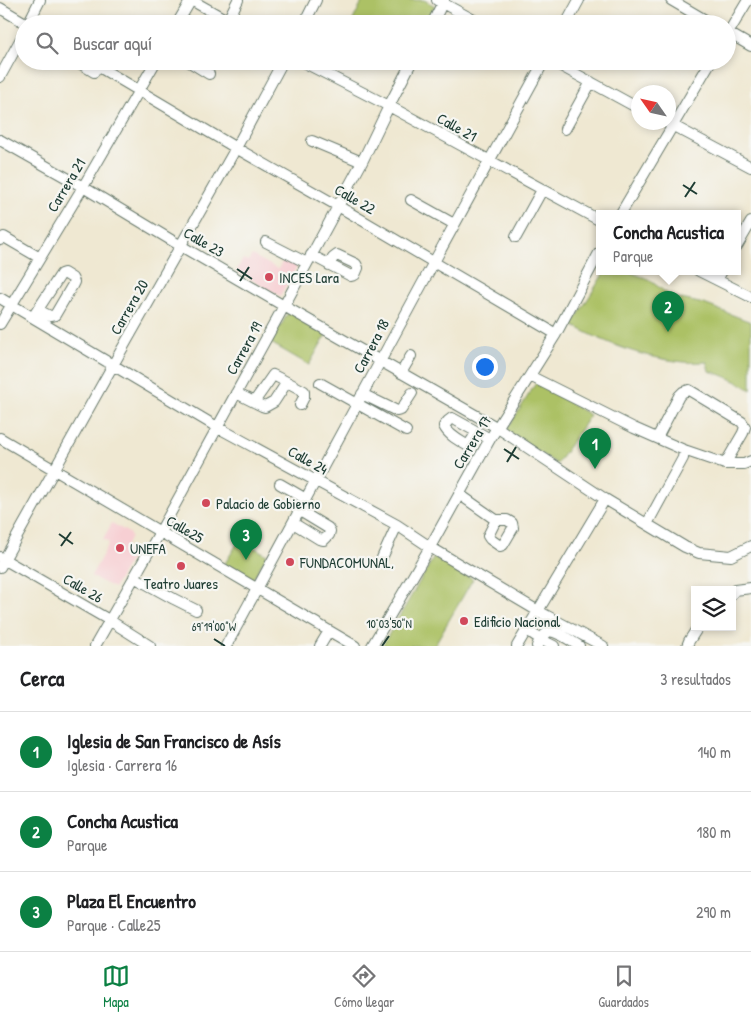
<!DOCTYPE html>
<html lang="es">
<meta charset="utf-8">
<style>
:root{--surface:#fff;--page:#f6f6f6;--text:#202124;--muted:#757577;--line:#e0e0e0;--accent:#0b8043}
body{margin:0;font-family:"Patrick Hand",sans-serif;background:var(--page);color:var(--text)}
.controls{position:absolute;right:15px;bottom:15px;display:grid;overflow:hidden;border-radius:0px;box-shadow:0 2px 8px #0003}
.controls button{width:45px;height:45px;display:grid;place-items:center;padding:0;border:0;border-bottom:1px solid var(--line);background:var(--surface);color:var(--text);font:25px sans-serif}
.compass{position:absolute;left:631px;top:85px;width:45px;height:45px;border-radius:50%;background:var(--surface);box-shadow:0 2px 8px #0003;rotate:304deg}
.you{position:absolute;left:484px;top:366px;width:18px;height:18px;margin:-12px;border:4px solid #fff;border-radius:50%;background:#1a73e8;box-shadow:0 0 0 8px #1a73e833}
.badge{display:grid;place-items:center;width:32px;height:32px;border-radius:50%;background:var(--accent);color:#fff;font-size:16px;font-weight:700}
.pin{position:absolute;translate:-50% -41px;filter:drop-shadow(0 1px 2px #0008)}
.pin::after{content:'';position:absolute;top:26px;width:18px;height:15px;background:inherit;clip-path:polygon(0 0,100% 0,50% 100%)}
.popup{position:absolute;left:596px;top:210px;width:145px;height:65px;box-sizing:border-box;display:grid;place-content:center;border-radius:0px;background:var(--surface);filter:drop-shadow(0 1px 4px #0005);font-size:16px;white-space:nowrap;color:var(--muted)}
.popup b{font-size:19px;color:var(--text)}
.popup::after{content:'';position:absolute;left:50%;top:100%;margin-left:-10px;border:10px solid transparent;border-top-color:var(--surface)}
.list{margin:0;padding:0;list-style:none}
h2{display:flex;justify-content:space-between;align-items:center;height:65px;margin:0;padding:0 20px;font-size:21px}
h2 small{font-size:16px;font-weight:400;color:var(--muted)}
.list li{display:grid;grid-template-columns:32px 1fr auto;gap:15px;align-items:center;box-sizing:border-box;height:80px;padding:0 20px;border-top:1px solid var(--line)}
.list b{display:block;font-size:19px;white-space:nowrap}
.list p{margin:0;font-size:16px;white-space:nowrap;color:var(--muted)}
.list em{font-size:16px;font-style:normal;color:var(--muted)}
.icon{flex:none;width:28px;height:28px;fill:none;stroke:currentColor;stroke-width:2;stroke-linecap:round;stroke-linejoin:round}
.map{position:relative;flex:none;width:751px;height:646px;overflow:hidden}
.search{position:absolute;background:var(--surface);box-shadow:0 2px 8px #0003;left:15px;right:15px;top:15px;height:55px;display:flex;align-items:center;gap:12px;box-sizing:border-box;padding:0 18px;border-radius:28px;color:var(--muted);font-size:19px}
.sheet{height:305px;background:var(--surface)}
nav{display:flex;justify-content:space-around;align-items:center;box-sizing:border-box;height:70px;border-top:1px solid var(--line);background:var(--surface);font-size:14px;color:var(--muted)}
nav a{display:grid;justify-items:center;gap:2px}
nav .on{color:var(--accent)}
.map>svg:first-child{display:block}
.built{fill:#f7cfd3}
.green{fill:#acc165;stroke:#667f4c}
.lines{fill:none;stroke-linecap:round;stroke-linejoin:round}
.minor-casing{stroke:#68796b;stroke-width:12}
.minor{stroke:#fff;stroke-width:10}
.ticks{fill:none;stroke:#1f3d34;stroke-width:2}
.poi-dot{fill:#d1495b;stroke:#f6f6f2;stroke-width:2}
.labels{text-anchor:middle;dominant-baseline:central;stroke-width:4.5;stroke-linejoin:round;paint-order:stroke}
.street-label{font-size:15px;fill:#1f3d34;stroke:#f6f6f2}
.poi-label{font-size:15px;fill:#1f3d34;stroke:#f6f6f2;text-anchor:start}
.ticks-label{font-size:12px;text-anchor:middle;fill:#1f3d34;stroke:#f6f6f2;stroke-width:4.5;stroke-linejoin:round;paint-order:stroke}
</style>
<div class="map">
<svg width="751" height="646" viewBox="0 0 751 646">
<rect width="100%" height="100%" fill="#f6f6f2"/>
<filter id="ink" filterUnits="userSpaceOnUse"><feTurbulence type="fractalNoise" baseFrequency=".02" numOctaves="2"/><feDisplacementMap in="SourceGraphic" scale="10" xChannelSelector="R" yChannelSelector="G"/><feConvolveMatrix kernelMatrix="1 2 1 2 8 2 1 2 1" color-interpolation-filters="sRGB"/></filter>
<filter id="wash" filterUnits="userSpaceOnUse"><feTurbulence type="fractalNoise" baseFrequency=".0096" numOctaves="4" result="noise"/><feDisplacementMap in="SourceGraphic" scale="20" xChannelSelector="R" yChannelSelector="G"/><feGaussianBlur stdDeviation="1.12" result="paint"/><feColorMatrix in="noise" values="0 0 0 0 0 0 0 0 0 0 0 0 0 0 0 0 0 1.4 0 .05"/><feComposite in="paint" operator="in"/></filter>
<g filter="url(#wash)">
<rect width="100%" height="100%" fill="#efe8d2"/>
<path class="built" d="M 252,255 L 278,269 L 285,257 L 298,265 L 280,296 L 236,271 L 243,259 L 248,261 Z
M 112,523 L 129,533 L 131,537 L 125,548 L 134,553 L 114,588 L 91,576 L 109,543 L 103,539 Z"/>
<path class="green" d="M 363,0 L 424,0 L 435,6 L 425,24 L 351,24 Z
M 605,271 L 627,271 L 648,279 L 672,297 L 704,304 L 751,322 L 751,390 C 739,382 724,375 709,371 L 707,362 C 700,362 691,363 684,362 C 644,358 607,344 572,325 Z
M 289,311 L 327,333 L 309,365 L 271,343 Z
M 536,383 L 590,415 L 557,464 L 506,431 Z
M 240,539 L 267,555 L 251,582 L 224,565 Z
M 434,557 L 473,579 L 434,646 L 382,646 Z"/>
</g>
<g filter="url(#ink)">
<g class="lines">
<g class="minor-casing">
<path id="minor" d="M 191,0 L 234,24
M 437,0 L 481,24
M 671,0 L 712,24
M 0,8 L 27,24
M 228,20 L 238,0
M 28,24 L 40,0
M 177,24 L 191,0
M 304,24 L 316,0
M 432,24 L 444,0
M 566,24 L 579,0
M 727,32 L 751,46
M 727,35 L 748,0
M 76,61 L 94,72
M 89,61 L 236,148 L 338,206 L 556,334
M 188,61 L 209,74
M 301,61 L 389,106 L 599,220
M 552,61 L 638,108
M 0,77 L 24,33
M 668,123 L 751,167
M 565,129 L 591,82
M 0,140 L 83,187 L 181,246 L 284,306 L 498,428 L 605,499 L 685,547 L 699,553 L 731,556 L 751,546
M 312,141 L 362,162
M 411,200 L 454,224
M 621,213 L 711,61
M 516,237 L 542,190
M 0,240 L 4,237 L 40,258
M 266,242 L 307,263
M 737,246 L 751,222
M 311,255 L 351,276 L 355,275 L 358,268 L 356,264 L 337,255 L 333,258 L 329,265
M 699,271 L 751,297
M 717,280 L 722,271
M 0,298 L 217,427 L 397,525 L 430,547 L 538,611 L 603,646
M 33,317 L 61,274 L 64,273 L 72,278 L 74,282 L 72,286 L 55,315 L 50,316 L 38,310
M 0,324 L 83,187 L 156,61
M 401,373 L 411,356
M 530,376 L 634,428 L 684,450 L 725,464 L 744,464 L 751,461
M 287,382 L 304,391 L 304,397 L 300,405
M 320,383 L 406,431
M 236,393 L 262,406 L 265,407 L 274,402 L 287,382 L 273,375 L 254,402
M 362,394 L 397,411 L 401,410 L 412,393
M 477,432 L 468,446 C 460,441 448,435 444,426 L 448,421 L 452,418 L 490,439
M 0,438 L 355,646
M 657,438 L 679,396 L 683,392 L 689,390 L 742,422 L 745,427 L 743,433 L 725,464
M 280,484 L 306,499
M 459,494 L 496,520 L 507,520 L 512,523 L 513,528 L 503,545 L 500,546 L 490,539 L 488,536 L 496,520
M 293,523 L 319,539 L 324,540 L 329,535 L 330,531 L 328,528 L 300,511
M 647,524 L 683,458 L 684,450
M 0,557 L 109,620 L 150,646
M 382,558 L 397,525
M 0,567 L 113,365 L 236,148 L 283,61
M 134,577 L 174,599 L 196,610
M 732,594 L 735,590 L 751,588
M 527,630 L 540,639 L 554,646
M 95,646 L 160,532 L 284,306 L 362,162 L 389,106 L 412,61
M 226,646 L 434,262 L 544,61
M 320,646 L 329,631
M 372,646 L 430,547 L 490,439 L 556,334 L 599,253
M 517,646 L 605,499
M 537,646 L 540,639 L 549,631 C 559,632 570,640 579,646
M 687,646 L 689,641 L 698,627"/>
</g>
<use href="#minor" class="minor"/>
</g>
</g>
<path class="ticks" d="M 683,185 L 697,194M 685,197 L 695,182M 237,269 L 252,279M 240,281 L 249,267M 504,449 L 519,459M 507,462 L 516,447M 59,534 L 73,544M 61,546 L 71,532M 214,639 L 225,646M 382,646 L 389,636"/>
<g class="poi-dot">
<circle cx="269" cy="277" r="5"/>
<circle cx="206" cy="503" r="5"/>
<circle cx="120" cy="548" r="5"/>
<circle cx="290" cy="562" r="5"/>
<circle cx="181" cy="566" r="5"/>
<circle cx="464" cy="621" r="5"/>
</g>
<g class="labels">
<g class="street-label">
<text transform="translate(457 127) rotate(29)">Calle 21</text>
<text transform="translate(66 185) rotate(-59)">Carrera 21</text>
<text transform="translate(355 199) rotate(30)">Calle 22</text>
<text transform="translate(204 242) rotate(30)">Calle 23</text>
<text transform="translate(129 307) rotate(-60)">Carrera 20</text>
<text transform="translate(371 346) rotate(-62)">Carrera 18</text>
<text transform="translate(244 348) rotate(-61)">Carrera 19</text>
<text transform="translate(472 442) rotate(-59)">Carrera 17</text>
<text transform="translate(308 460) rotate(29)">Calle 24</text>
<text transform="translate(185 529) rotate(30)">Calle25</text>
<text transform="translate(83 588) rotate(30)">Calle 26</text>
</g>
<g class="poi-label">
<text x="279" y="277">INCES Lara</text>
<text x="216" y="503">Palacio de Gobierno</text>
<text x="130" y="548">UNEFA</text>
<text x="300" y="562">FUNDACOMUNAL,</text>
<text x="181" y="583" text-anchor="middle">Teatro Juares</text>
<text x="474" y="621">Edificio Nacional</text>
</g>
</g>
<g class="ticks-label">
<text x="389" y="628">10°03'50"N</text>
<text x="214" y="631">69°19'00"W</text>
</g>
</svg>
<div class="controls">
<button><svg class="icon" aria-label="layers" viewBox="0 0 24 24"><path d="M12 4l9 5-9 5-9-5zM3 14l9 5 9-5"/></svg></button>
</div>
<svg class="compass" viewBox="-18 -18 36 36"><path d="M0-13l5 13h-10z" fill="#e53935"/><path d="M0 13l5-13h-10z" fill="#757577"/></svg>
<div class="you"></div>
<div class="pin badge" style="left:595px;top:469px">1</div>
<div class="pin badge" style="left:668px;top:332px">2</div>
<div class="popup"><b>Concha Acustica</b>Parque</div>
<div class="pin badge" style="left:246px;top:560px">3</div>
<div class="search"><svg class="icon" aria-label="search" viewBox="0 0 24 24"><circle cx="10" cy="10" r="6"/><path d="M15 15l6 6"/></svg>Buscar aquí</div>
</div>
<section class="sheet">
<h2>Cerca<small>3 resultados</small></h2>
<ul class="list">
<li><span class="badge">1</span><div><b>Iglesia de San Francisco de Asís</b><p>Iglesia · Carrera 16</p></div><em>140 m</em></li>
<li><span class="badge">2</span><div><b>Concha Acustica</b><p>Parque</p></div><em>180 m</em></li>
<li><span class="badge">3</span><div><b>Plaza El Encuentro</b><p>Parque · Calle25</p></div><em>290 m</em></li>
</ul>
</section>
<nav>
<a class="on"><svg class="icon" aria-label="map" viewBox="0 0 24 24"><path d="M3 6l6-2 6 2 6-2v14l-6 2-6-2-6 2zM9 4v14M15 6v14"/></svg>Mapa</a>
<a><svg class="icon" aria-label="directions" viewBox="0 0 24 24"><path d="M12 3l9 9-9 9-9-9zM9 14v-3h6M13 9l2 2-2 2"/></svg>Cómo llegar</a>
<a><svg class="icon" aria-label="saved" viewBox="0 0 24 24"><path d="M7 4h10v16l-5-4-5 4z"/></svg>Guardados</a>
</nav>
